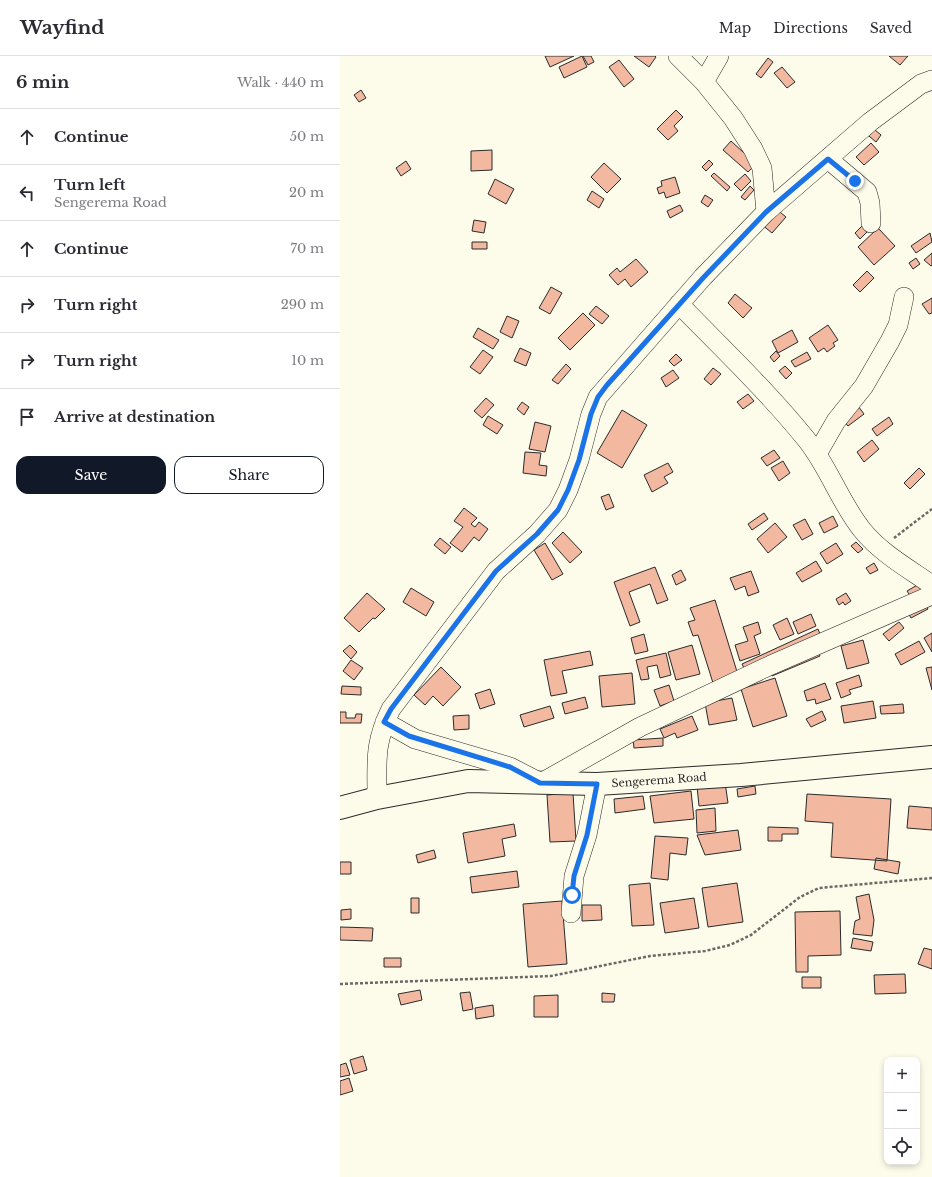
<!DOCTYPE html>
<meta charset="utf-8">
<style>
:root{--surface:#fff;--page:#f7f7f7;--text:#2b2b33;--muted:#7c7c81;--line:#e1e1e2;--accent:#111827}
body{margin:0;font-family:"Libre Baskerville",serif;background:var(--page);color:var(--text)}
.controls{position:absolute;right:12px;bottom:12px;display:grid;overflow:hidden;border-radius:8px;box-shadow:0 2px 6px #0003}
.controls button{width:36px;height:36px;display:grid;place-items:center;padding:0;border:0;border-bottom:1px solid var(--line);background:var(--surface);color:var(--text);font:20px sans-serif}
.stop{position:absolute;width:12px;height:12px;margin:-9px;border:3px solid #1a73e8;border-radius:50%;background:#fff}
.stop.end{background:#1a73e8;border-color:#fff;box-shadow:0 1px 4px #0008}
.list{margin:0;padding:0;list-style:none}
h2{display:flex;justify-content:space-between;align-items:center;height:52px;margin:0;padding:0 16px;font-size:17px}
h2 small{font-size:13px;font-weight:400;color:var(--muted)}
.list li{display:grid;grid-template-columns:26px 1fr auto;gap:12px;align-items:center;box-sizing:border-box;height:56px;padding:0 16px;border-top:1px solid var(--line)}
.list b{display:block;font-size:15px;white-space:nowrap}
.list p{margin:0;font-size:13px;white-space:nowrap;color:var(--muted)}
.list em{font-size:13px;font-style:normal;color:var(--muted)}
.actions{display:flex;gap:8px;padding:12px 16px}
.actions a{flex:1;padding:9px 0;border:1px solid var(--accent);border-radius:12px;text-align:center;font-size:14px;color:var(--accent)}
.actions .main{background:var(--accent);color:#fff}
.icon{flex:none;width:22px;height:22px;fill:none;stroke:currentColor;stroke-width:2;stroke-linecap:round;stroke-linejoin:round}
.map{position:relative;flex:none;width:592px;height:1121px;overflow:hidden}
header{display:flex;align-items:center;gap:24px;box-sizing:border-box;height:56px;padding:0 20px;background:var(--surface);border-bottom:1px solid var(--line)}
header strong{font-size:19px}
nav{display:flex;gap:22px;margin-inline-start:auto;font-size:14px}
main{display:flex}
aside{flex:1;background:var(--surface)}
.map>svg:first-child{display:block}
.building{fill:#f2b8a0;stroke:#2b2b2b}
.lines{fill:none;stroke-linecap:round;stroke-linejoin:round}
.minor-casing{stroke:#2b2b2b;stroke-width:20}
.major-casing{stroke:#2b2b2b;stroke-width:24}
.path{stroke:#6a6964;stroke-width:2.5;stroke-dasharray:3 2;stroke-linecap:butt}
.minor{stroke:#fdfbea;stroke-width:19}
.major{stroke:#fdfbea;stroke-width:22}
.route{stroke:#1a73e8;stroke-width:5}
.labels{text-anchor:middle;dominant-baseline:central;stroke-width:3;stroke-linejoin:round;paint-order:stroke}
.street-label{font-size:11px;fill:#2b2b2b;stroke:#fdfbea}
</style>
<header>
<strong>Wayfind</strong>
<nav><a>Map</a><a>Directions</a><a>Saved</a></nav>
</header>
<main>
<aside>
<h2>6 min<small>Walk · 440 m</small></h2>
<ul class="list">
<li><svg class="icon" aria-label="ahead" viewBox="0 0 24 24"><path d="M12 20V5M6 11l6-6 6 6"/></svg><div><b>Continue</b></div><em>50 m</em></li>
<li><svg class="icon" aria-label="left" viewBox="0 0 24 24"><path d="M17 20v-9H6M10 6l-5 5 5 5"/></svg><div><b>Turn left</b><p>Sengerema Road</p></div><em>20 m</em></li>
<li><svg class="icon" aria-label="ahead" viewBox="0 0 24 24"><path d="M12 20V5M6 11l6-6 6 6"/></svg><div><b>Continue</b></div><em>70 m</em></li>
<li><svg class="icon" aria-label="right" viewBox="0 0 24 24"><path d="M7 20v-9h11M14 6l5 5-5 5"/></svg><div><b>Turn right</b></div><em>290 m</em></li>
<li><svg class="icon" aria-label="right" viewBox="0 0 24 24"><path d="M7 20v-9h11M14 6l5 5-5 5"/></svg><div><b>Turn right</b></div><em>10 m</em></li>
<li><svg class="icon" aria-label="arrive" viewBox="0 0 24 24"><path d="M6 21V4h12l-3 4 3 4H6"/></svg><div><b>Arrive at destination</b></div></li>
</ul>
<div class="actions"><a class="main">Save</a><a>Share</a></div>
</aside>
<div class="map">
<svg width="592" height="1121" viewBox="0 0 592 1121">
<rect width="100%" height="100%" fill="#fdfbea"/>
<path class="building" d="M 205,0 L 234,0 L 210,11 Z
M 242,0 L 247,11 L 224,22 L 219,11 Z
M 243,0 L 251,0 L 254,6 L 248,9 Z
M 294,0 L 315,0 L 316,1 L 309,11 Z
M 549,0 L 568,0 L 560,9 Z
M 428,2 L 433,6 L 421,22 L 416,18 Z
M 279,4 L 294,23 L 284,31 L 269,11 Z
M 442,11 L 455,26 L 447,32 L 434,17 Z
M 21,34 L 26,42 L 19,46 L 14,39 Z
M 336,54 L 343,61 L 334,70 L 338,75 L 328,84 L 317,73 Z
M 528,68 L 541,79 L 536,86 L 523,75 Z
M 391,85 L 416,108 L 408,116 L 383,94 Z
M 531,87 L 539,96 L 524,109 L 516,101 Z
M 152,94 L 152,114 L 131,115 L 131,95 Z
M 369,104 L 373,108 L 366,115 L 362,111 Z
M 66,105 L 71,113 L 61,120 L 56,112 Z
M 264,107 L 281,123 L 267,137 L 251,121 Z
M 374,117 L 390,131 L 387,135 L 371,120 Z
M 405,118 L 411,125 L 401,135 L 394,128 Z
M 335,121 L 340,137 L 326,142 L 324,136 L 319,138 L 317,132 L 322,130 L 321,125 Z
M 155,123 L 174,133 L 166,148 L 148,138 Z
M 410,130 L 414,134 L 405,144 L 401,141 Z
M 252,135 L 264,143 L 259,152 L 247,144 Z
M 365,139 L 373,144 L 368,151 L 361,146 Z
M 340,149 L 343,155 L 330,162 L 327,155 Z
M 435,152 L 446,161 L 432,177 L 421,168 Z
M 134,164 L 146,166 L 144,177 L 132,175 Z
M 524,168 L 529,174 L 520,183 L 515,177 Z
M 538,172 L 555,190 L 534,209 L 518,191 Z
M 590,177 L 592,186 L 576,197 L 571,190 Z
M 132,186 L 147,186 L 147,193 L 132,193 Z
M 592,197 L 592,209 L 591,210 L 584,204 Z
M 576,202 L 580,208 L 573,213 L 569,207 Z
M 296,203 L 308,216 L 291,231 L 285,223 L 278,229 L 269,219 L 277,212 L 280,216 Z
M 527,215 L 534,222 L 520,236 L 513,229 Z
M 211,231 L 222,237 L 210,258 L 199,252 Z
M 395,238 L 412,252 L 403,262 L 388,247 Z
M 592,242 L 592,257 L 589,258 L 582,248 Z
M 256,250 L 269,260 L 262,268 L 249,258 Z
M 243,257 L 255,269 L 230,294 L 218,282 Z
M 167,260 L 179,265 L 172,282 L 160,276 Z
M 488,269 L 498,284 L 493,287 L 495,290 L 487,296 L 484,292 L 478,296 L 469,282 Z
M 138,272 L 159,284 L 153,293 L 133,281 Z
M 452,274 L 458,286 L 438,297 L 432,285 Z
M 180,292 L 191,297 L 186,310 L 174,305 Z
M 143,294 L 153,301 L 140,318 L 130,311 Z
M 436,295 L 440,300 L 434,306 L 430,301 Z
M 467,296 L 471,303 L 455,311 L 451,305 Z
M 336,298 L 342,304 L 334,310 L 329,305 Z
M 226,308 L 231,313 L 218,328 L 212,324 Z
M 445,310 L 452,317 L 446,323 L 439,315 Z
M 373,312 L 381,318 L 371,329 L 364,323 Z
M 333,314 L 339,322 L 326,331 L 321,322 Z
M 408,338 L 414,345 L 403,353 L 397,346 Z
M 146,342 L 154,349 L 142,362 L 134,355 Z
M 182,346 L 189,351 L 184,359 L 177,353 Z
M 518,350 L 524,358 L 508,370 L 502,363 Z
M 282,354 L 307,369 L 282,412 L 257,397 Z
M 148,360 L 163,369 L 157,378 L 143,369 Z
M 549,361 L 553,368 L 537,380 L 532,373 Z
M 195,366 L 211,370 L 205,396 L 189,393 Z
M 532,384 L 539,393 L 524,406 L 517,396 Z
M 434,394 L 440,402 L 427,410 L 421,402 Z
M 185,396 L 201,397 L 199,409 L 207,410 L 206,420 L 183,417 Z
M 443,405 L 450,417 L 439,425 L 431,412 Z
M 328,407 L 333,416 L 324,421 L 328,427 L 312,436 L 304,419 Z
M 579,412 L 585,418 L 570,433 L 564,427 Z
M 269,438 L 274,451 L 266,454 L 261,441 Z
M 124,452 L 137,462 L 131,468 L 135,471 L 139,466 L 148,473 L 139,485 L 134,481 L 122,496 L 110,487 L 123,471 L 114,465 Z
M 424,457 L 428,463 L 412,474 L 408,468 Z
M 493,460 L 498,470 L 484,477 L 479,467 Z
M 465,463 L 473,478 L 462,484 L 453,469 Z
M 435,467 L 447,481 L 428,497 L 417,483 Z
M 223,476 L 242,496 L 230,507 L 212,487 Z
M 100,482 L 111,491 L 105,498 L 94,489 Z
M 516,486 L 523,493 L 518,497 L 511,490 Z
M 205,487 L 223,518 L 212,524 L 194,494 Z
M 496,487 L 503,498 L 487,508 L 480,497 Z
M 476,505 L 482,515 L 462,526 L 456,517 Z
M 534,507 L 538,514 L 530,518 L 526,512 Z
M 315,511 L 328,544 L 317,548 L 310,528 L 289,536 L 300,566 L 290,570 L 274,526 Z
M 341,514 L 346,524 L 336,529 L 332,519 Z
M 411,515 L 419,536 L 408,540 L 405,530 L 395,534 L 390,522 Z
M 579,528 L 583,533 L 571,541 L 567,535 Z
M 71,532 L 94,546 L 86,560 L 63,546 Z
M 27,537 L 45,553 L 35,563 L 33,562 L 19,576 L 4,562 Z
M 506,537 L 511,545 L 505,549 L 503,546 L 499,549 L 496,543 Z
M 375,544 L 398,619 L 373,627 L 358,579 L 353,580 L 348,566 L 355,564 L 350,552 Z
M 584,546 L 588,553 L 571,562 L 567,555 Z
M 471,558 L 476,570 L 458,578 L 453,566 Z
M 447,562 L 454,578 L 440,584 L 433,569 Z
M 418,566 L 421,577 L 414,580 L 420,598 L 400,605 L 395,589 L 408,585 L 403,571 Z
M 559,566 L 564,572 L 549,585 L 543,578 Z
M 478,573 L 481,581 L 406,616 L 402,608 Z
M 592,577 L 592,596 L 584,582 Z
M 304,578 L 308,595 L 295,598 L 291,582 Z
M 523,584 L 529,607 L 507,613 L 501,590 Z
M 579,585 L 585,596 L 561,609 L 555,598 Z
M 10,589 L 17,596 L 11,603 L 3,595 Z
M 352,589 L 360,618 L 336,624 L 328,596 Z
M 478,593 L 480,600 L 432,620 L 431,613 Z
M 250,595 L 253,609 L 222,615 L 227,637 L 211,640 L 204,604 Z
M 326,597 L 331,619 L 320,622 L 317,609 L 307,611 L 309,623 L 301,624 L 296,604 Z
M 11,604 L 23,612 L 14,624 L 3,615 Z
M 101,611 L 121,631 L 103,650 L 93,640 L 85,649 L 74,639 Z
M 592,611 L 592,634 L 586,612 Z
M 292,617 L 295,648 L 262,651 L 259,620 Z
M 519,619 L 522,630 L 509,634 L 511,638 L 501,642 L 496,627 Z
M 435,622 L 447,660 L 413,671 L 401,633 Z
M 485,627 L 491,643 L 476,648 L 475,643 L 467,645 L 464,635 Z
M 329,629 L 334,645 L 320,650 L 314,634 Z
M 2,630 L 21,631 L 21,639 L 1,638 Z
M 150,633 L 155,648 L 140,653 L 135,638 Z
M 245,641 L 248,652 L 225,658 L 222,647 Z
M 392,642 L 397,664 L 369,669 L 365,647 Z
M 533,645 L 536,662 L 504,667 L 501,650 Z
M 563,648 L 564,657 L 541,658 L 540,650 Z
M 210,650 L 214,662 L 184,671 L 180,659 Z
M 482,655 L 486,664 L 471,671 L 466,663 Z
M 0,656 L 6,656 L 6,662 L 15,662 L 16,658 L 22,658 L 21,667 L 0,667 Z
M 129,659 L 129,673 L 114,674 L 113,660 Z
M 352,660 L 358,674 L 337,682 L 335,677 L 324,682 L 320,673 Z
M 323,682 L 323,690 L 294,692 L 293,684 Z
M 385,726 L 388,747 L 359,750 L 357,730 Z
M 415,730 L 416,738 L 398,741 L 397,733 Z
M 351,735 L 354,763 L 314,767 L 310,740 Z
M 233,737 L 236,785 L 210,786 L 207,739 Z
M 467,738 L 551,743 L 547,805 L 491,801 L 493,767 L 465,765 Z
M 303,740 L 305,753 L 275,757 L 274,743 Z
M 569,750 L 592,752 L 592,774 L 567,772 Z
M 375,752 L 376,775 L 357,777 L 356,754 Z
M 174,768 L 176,780 L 162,783 L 165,800 L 128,807 L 123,777 Z
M 428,771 L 458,772 L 458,778 L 442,778 L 442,785 L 428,785 Z
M 398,774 L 401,794 L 365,799 L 357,779 Z
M 315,780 L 348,782 L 346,799 L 330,797 L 328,824 L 311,822 Z
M 94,794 L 96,802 L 78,807 L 76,799 Z
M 536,802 L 560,806 L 558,818 L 534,813 Z
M 0,806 L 11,806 L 11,818 L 0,818 Z
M 177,815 L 179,831 L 132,837 L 130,821 Z
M 310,827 L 314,869 L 292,870 L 289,829 Z
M 397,827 L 403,866 L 368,871 L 362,832 Z
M 529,838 L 534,864 L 532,880 L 513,878 L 515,865 L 520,863 L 516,841 Z
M 71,842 L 79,842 L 79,857 L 71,857 Z
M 354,842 L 359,872 L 325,877 L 320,847 Z
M 222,845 L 227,908 L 188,911 L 183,848 Z
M 242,849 L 261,849 L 262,864 L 242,865 Z
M 11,853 L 11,863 L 1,864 L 1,854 Z
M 500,855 L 501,899 L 468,900 L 468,916 L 456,916 L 455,856 Z
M 0,871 L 33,872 L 32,885 L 0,884 Z
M 513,882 L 533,886 L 531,895 L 511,892 Z
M 584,892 L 592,894 L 592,913 L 578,908 Z
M 44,902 L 61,902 L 61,911 L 44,911 Z
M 565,918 L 566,937 L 535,938 L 534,919 Z
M 462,921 L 481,921 L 481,932 L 462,932 Z
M 80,934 L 82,944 L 61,949 L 58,938 Z
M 130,936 L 133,953 L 123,955 L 120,937 Z
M 262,937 L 275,938 L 274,946 L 262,946 Z
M 218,939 L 218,961 L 194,961 L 194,940 Z
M 153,949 L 154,960 L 136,963 L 135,952 Z
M 23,1000 L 27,1014 L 14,1018 L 10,1004 Z
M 6,1007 L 10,1019 L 0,1021 L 0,1009 Z
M 9,1022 L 13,1035 L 0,1039 L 0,1025 Z"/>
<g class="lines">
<g class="minor-casing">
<path id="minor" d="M 338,0 L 364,26 L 393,62 L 413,93 L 422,112 L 426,156
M 364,26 L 379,0
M 488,103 L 527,136 L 530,147 L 531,167
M 339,248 C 382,292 427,335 466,383 C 489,411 500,447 523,475 C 541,497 569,513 592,529
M 477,398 L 496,365 L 524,330 L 550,285 L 558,269 L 564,241
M 45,666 L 75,683 L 170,711 L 201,727 L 300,671 L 431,609 L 592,539
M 37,742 C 37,706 34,687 51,653 L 156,515 L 197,478 L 218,454 L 228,434 L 239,404 L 251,358 L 258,341 L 363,221 L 426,156 L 530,66 L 581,28 L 592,24
M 231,857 L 234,820 L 247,779 L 257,728"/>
</g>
<g class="major-casing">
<path id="major" d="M 0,752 L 37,742 L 128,725 L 257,728 L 401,719 L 592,701"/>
</g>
<path class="path" d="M 554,482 L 592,453
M 0,928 L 211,920 L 310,900 L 365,895 L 390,889 L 411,879 L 460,841 L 479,832 L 592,822"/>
<use href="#minor" class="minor"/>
<use href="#major" class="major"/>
</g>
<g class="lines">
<path class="route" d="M 232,839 L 234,820 L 247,779 L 257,728 L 200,727 L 170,711 L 69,680 L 44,666 L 51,653 L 156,515 L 197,478 L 218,454 L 228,434 L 239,404 L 251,358 L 258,341 L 267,329 L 363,222 L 426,156 L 488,103 L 515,125"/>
</g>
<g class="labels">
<g class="street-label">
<text transform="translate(319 724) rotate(-4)">Sengerema Road</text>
</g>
</g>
</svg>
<div class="controls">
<button>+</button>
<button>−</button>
<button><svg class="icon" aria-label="locate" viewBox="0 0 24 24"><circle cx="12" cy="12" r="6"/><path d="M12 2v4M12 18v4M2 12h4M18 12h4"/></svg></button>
</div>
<div class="stop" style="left:232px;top:839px"></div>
<div class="stop end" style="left:515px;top:125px"></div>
</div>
</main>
